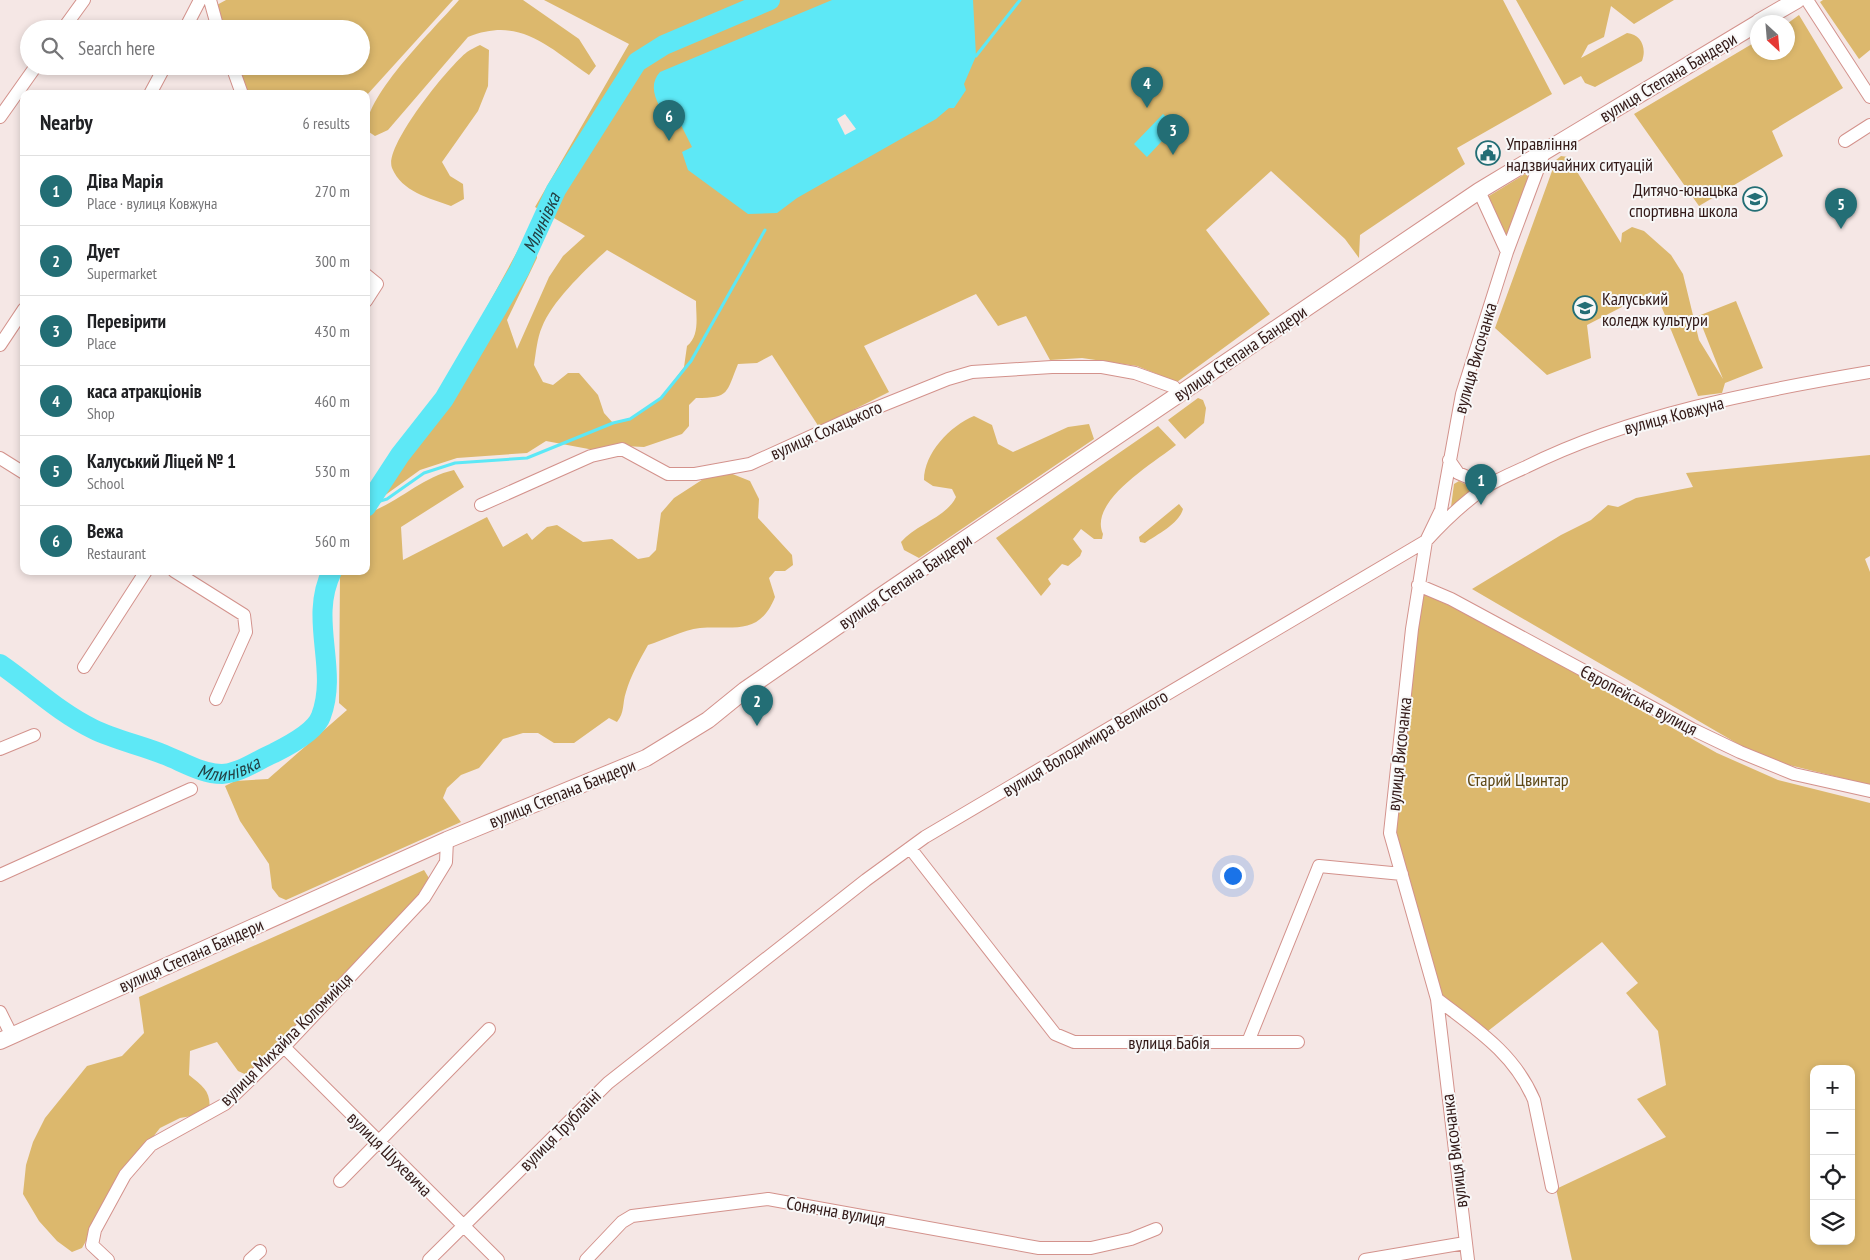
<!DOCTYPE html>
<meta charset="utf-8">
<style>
:root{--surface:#fff;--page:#f6f6f6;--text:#202124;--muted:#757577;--line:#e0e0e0;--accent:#236e75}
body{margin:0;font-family:"PT Sans Narrow",sans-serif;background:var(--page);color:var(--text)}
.controls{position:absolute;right:15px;bottom:15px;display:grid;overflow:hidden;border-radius:10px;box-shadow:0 2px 8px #0003}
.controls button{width:45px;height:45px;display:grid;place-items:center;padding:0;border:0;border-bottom:1px solid var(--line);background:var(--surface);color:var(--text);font:25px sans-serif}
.compass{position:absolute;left:1750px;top:15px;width:45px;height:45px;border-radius:50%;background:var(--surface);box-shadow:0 2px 8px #0003;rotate:154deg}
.you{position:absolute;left:1232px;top:875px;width:18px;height:18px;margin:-12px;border:4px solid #fff;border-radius:50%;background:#1a73e8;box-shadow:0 0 0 8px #1a73e833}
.badge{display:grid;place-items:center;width:32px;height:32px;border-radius:50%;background:var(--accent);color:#fff;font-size:16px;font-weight:700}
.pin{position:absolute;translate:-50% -41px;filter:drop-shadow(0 1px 2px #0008)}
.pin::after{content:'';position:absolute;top:26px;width:18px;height:15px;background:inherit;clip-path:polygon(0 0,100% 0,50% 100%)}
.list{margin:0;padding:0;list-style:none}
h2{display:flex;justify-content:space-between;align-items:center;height:65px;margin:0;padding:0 20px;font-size:21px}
h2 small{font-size:16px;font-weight:400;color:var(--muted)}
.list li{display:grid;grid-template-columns:32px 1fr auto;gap:15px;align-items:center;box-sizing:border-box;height:70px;padding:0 20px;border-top:1px solid var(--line)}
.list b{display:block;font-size:19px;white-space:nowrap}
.list p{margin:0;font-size:16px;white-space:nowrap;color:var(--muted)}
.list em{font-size:16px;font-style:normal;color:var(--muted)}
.icon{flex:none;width:28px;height:28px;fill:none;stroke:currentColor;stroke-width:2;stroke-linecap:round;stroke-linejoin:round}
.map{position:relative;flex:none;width:1870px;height:1260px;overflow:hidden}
.search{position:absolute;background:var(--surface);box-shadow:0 2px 8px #0003;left:20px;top:20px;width:350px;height:55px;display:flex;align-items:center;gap:12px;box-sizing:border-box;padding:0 18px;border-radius:28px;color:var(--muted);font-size:19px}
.panel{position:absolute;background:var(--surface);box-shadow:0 2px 8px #0003;left:20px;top:90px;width:350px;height:485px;border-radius:10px}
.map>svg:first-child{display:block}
.green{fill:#dcb86d;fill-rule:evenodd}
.water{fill:#5de8f6}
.pier{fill:#f5e7e5}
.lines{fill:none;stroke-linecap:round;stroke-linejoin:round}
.stream{stroke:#5de8f6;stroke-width:3}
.river{stroke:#5de8f6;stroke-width:20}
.minor-casing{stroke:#d3928c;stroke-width:14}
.major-casing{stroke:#d3928c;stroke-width:18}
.minor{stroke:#fff;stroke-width:12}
.major{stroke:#fff;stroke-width:16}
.labels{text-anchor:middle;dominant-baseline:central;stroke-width:4;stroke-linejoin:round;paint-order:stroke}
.street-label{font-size:18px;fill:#321917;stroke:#f8f8f8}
.poi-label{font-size:18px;fill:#321917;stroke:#f8f8f8;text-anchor:start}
.park-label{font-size:18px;fill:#5d4715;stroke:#f8f8f8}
.water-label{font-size:19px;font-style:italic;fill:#234144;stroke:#f8f8f8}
</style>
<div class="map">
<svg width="1870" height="1260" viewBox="0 0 1870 1260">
<rect width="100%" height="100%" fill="#f5e7e5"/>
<path class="green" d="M 226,0 L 453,0 L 366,96 L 366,94 L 248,94 L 236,66 L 361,66 L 361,29 L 221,29 L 215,6 Z
M 459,0 L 523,0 L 579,39 L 596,66 L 589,75 C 548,47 521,16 468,37 L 388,130 L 375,136 L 366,130 C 366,94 435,28 459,0 Z
M 544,0 L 1503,0 L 1552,94 L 1457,148 L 1465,164 L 1360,235 L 1359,258 L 1345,239 L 1271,171 L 1206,230 L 1270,314 L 1177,382 L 1137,366 L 1082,358 L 1050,360 L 1026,316 L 998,326 L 976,294 L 864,346 L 889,392 L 819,427 L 772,355 L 757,363 L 738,364 C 726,393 730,398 696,398 L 689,405 L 689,426 L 682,434 L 644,447 L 623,446 L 594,450 L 546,441 L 527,453 L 457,458 L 420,470 L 384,496 L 380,496 L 405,455 L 444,411 L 439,395 L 524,239 L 537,247 L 537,258 L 507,320 L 517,349 L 549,277 L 563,256 L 585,236 L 535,207 L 629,44 ZM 607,250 L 696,301 C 696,317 700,335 687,346 L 684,367 L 661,398 L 630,419 L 613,423 L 604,413 L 598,395 L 579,373 L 568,373 L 553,385 L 543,382 L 534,365 C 536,353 537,338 542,327 C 552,301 587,268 607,250 Z
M 1516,0 L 1674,0 L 1634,24 L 1611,6 L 1604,37 L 1588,45 L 1581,58 L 1627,33 C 1641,34 1647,48 1642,61 L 1595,87 L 1585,83 L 1581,76 L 1564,85 Z
M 1823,0 L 1870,0 L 1870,50 L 1859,59 L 1820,2 Z
M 1799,15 L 1843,88 L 1772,131 L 1783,156 L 1699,206 L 1634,114 L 1757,41 L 1758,52 L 1788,52 L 1788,23 Z
M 480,45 L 489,50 L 488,86 L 478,111 L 442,162 L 450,176 L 463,184 L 464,199 L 451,206 C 429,198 402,192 392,168 C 383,147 449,66 467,52 C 471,49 476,47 480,45 Z
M 1561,156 L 1568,157 L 1621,243 L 1622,233 L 1632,227 L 1644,231 L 1671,255 L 1683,274 L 1699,340 L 1723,379 L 1698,316 L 1736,301 L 1763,368 L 1725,383 L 1722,393 L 1698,396 L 1660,303 L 1651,292 L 1587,325 L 1591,358 L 1547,375 L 1495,328 L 1556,160 Z
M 1525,174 L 1528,176 L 1528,181 L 1507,236 L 1503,235 L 1488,202 L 1489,196 Z
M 1198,398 L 1203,400 L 1206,408 L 1204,423 L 1185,439 L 1168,420 Z
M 974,416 L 992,425 L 998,444 L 1013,452 L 1068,427 L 1089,424 L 1094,439 L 919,558 L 904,550 L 901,542 C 916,524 946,518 956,497 L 952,489 L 933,486 L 924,480 C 924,453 950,426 974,416 Z
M 1158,426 L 1176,445 C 1154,463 1088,501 1103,534 L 1102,539 L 1094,539 L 1081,529 L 1073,539 L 1082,551 L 1080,556 L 1068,566 L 1062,564 L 1048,579 L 1051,584 L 1041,596 L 996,538 Z
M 1870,455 L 1870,556 L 1865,559 L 1870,572 L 1870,785 L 1785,764 L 1745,748 L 1472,589 L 1561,535 L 1591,520 L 1608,505 L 1618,507 L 1636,498 L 1693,487 L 1686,473 Z
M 454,470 L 464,487 L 401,527 L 403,560 L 487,517 L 503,547 L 527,533 L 532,540 L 547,527 L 557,525 L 583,542 L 612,539 L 638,559 L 649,557 L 656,550 L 661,513 L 674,498 L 708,476 L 730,473 L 750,481 L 759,499 L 758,518 L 792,555 L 793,565 L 785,571 L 775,571 L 769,578 L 775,597 C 759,637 733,625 700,628 C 683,630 664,640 648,645 C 639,661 631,675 626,692 C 622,704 625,712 617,722 L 609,718 L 574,743 L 554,743 L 538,733 L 523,733 L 503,739 L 479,768 L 461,775 L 447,788 L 443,798 L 461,822 L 286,900 L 279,897 L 272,888 L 269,864 L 240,821 L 225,786 L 235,781 L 268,779 L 347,710 L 339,703 L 340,574 L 342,571 L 366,571 L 366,522 L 371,512 C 401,500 423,477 454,470 Z
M 1459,481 L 1471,487 L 1472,490 L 1451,507 L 1454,484 Z
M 1179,504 L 1183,509 C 1179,524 1156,535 1145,543 L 1140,542 L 1139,537 Z
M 1418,585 L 1717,753 L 1778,780 L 1870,803 L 1870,1260 L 1572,1260 L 1556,1189 L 1666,1137 L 1637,1099 L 1666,1085 L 1658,1031 L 1626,993 L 1638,983 L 1602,942 L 1488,1031 L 1437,999 L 1390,833 ZM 1814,1069 L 1851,1069 L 1851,1241 L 1814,1241 Z
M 424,870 L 432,883 L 249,1076 L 238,1071 L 217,1042 L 190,1051 L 189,1075 C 204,1087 212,1092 209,1113 L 180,1118 L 160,1128 L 127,1170 L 82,1248 L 72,1252 L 57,1241 L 39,1221 L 23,1194 L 26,1165 L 33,1142 L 45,1118 L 87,1066 L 122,1056 L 144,1033 L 139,997 Z"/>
<path class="water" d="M 832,0 L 973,0 L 976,56 L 964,84 L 966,90 L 954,108 L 949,108 L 936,119 L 797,198 L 777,213 L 748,214 L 688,170 L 682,152 L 692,147 L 679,121 L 668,123 C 661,107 645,89 660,72 Z
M 1163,114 L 1176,126 L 1147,157 L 1134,144 Z"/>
<path class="pier" d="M 845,114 L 856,129 L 845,135 L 837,119 Z"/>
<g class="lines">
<path class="stream" d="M 976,56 L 1020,0
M 367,505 L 387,499 L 424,473 L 455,463 L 527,458 L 613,423 L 630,419 L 661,398 L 691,361 L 765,230"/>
<g class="river">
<path id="s1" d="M 366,507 L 400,455 L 444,399 L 519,271 L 556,190 L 637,62 L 664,45 L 770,0"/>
<path id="s2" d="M 0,664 C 32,686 58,712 93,729 C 115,740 141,745 165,755 C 183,762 202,774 222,774 C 241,773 257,760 274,753 C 288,746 316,731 321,716 C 339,668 308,620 332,571"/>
</g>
<g class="minor-casing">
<path id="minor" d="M 210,0 L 218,29
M 1807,0 L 1870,97
M 63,29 L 84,0
M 185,29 L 200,0
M 232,66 L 242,94
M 150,94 L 165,66
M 0,117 L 36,66
M 1845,141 L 1870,125
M 1479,191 L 1507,252
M 366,275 L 377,284 L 366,301
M 0,345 L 24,309
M 0,458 L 24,473
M 1449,460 L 1458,473 L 1488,486
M 481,505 L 591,456 L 622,449 L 668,474 L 695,474 L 750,464 L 856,416 L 948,379 L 972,372 L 1052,367 L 1102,367 L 1135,373 L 1174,387 L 1179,394
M 174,571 L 244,615 L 246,632 L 216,699
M 1418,585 L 1451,599 L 1692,729 L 1740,752 L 1794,774 L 1870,791
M 84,667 L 146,571
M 0,749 L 34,735
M 910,848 L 1055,1034 L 1074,1042 L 1298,1042
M 0,875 L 191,789
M 1437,999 C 1476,1029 1514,1053 1534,1100 L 1552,1187
M 0,1012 L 12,1036
M 1248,1042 L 1319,866 L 1402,874
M 284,1047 L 498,1260
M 340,1181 L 489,1029
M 108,1260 L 92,1245 L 95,1230 L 125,1175 L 151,1145 L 225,1104 L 284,1047 L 424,898 L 446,862 L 447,840
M 250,1260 L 260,1251
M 429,1260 L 608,1083 L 866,880 L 925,837 L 1426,541 C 1445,520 1463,503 1486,487 C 1498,479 1513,473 1526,467 C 1630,415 1757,391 1870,372
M 586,1260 L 622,1222 L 632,1216 L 768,1199 L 1039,1248 L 1091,1248 L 1131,1239 L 1156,1229
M 1365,1260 L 1465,1243
M 1468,1260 L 1437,999 L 1390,833 L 1412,629 L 1426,541 L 1441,510 L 1462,394 L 1507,252 L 1545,150"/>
</g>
<g class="major-casing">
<path id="major" d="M 1759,22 L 1797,0
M 0,1041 L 447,840 L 646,758 L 708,720 L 745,690 L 881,596 L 1479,191 L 1758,23"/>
</g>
<use href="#minor" class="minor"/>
<use href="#major" class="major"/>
</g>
<defs>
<g id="civic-ring" transform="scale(1.25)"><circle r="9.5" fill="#f8f8f8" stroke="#236e75" stroke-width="1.5"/><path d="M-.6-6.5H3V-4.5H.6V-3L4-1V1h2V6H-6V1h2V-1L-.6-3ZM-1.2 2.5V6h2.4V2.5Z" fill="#236e75"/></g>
<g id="school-ring" transform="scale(1.25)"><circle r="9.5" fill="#f8f8f8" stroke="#236e75" stroke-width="1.5"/><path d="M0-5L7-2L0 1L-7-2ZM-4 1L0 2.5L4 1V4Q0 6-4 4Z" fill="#236e75"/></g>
<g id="university-ring" transform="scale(1.25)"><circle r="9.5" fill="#f8f8f8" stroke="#236e75" stroke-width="1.5"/><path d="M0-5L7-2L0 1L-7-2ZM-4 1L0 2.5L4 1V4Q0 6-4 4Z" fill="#236e75"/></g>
</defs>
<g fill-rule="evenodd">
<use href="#civic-ring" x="1488" y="153"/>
<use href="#school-ring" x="1755" y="199"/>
<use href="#university-ring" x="1585" y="308"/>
</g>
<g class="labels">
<g class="street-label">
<text transform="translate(1668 77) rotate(-31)">вулиця Степана Бандери</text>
<text transform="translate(1240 353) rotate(-34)">вулиця Степана Бандери</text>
<text transform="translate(1475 358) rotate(-74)">вулиця Височанка</text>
<text transform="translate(1674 415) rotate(-15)">вулиця Ковжуна</text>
<text transform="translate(826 430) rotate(-24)">вулиця Сохацького</text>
<text transform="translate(905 581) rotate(-34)">вулиця Степана Бандери</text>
<text transform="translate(1639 700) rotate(28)">Європейська вулиця</text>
<text transform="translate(1085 743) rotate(-31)">вулиця Володимира Великого</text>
<text transform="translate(1399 754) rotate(-84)">вулиця Височанка</text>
<text transform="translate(562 793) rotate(-22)">вулиця Степана Бандери</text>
<text transform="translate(191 955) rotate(-24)">вулиця Степана Бандери</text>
<text transform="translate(286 1039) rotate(-45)">вулиця Михайла Коломийця</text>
<text x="1169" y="1042">вулиця Бабія</text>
<text transform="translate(560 1130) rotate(-45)">вулиця Трублаїні</text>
<text transform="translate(1454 1151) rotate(-97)">вулиця Височанка</text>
<text transform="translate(390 1154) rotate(45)">вулиця Шухевича</text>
<text transform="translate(836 1211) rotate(10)">Сонячна вулиця</text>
</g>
<g class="poi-label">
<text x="1506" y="143">Управління<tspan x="1506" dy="21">надзвичайних ситуацій</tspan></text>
<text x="1738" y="189" text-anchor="end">Дитячо-юнацька<tspan x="1738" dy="21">спортивна школа</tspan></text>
<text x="1602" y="298">Калуський<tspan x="1602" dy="21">коледж культури</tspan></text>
</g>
<g class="park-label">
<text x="1518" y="779">Старий Цвинтар</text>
</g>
<g class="water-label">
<text stroke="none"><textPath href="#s1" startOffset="335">Млинівка</textPath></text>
<text stroke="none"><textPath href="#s2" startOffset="258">Млинівка</textPath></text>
</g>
</g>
</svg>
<div class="controls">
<button>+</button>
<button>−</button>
<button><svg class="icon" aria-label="locate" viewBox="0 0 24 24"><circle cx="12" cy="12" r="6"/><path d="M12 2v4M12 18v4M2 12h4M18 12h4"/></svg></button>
<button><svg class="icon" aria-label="layers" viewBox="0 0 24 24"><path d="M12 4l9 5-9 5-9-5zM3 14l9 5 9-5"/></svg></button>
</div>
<svg class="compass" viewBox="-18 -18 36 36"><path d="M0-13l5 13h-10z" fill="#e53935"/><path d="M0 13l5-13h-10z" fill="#757577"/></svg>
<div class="you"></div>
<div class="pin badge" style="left:1481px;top:505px">1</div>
<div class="pin badge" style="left:757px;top:726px">2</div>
<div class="pin badge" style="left:1173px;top:155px">3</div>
<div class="pin badge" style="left:1147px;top:108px">4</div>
<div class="pin badge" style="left:1841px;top:229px">5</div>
<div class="pin badge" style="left:669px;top:141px">6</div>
<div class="search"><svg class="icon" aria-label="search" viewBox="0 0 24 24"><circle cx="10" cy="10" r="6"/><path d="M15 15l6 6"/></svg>Search here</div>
<section class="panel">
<h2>Nearby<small>6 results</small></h2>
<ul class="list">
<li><span class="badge">1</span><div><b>Діва Марія</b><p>Place · вулиця Ковжуна</p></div><em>270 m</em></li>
<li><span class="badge">2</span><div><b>Дует</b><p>Supermarket</p></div><em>300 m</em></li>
<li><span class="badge">3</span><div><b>Перевірити</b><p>Place</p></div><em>430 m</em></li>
<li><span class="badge">4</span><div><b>каса атракціонів</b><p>Shop</p></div><em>460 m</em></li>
<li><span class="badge">5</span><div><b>Калуський Ліцей № 1</b><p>School</p></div><em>530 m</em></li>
<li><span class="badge">6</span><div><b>Вежа</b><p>Restaurant</p></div><em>560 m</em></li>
</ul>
</section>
</div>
